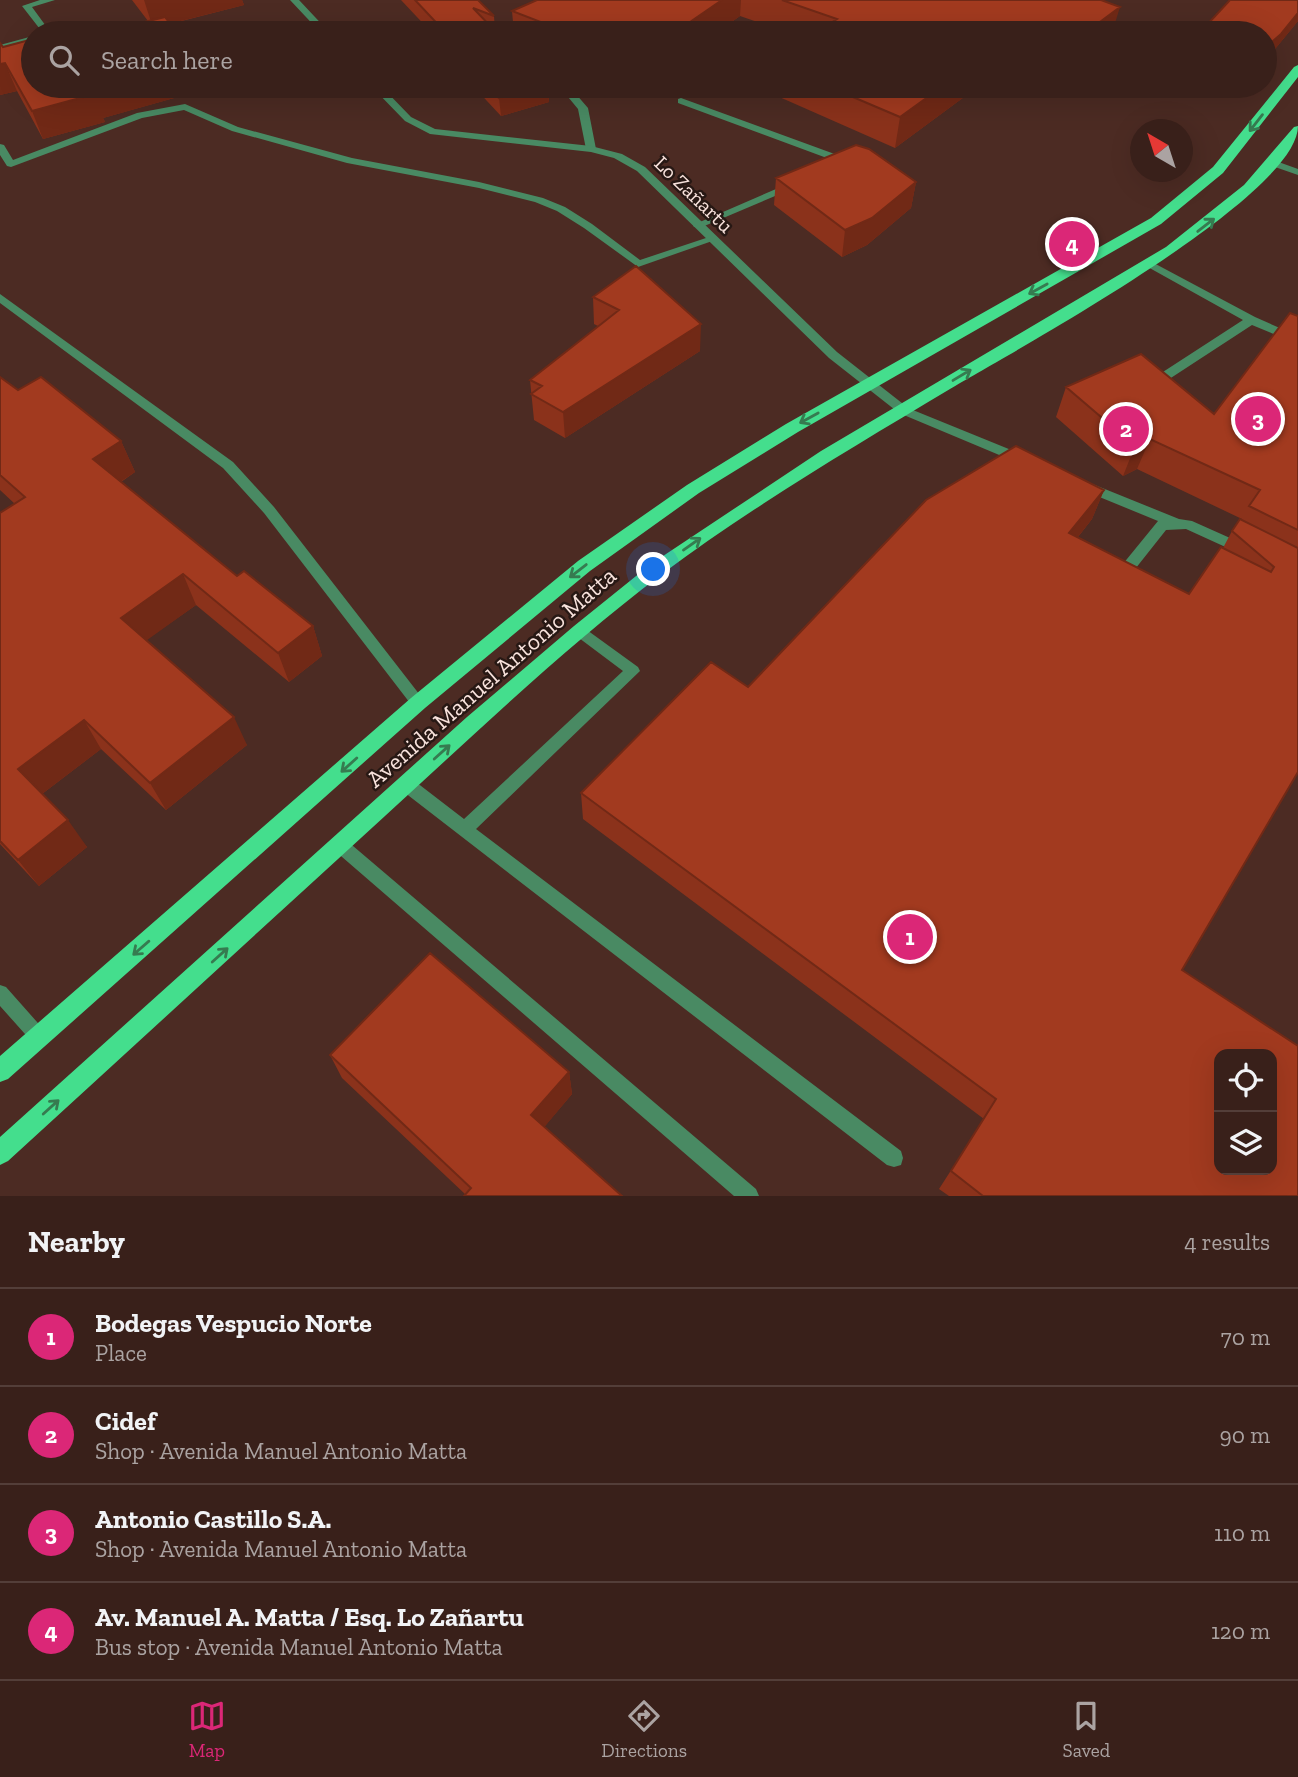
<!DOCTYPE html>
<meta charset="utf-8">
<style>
:root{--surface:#39201a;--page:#442d27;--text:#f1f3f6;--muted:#aba3a2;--line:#533e39;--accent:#db2777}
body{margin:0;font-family:"Zilla Slab",serif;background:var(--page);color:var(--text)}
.controls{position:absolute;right:21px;bottom:21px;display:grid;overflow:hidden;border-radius:14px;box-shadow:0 7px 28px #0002}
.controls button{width:63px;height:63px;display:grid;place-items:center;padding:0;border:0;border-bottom:2px solid var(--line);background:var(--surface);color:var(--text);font:35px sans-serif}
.compass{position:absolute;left:1130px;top:119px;width:63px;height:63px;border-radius:50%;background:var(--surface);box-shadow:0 7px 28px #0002;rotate:321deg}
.you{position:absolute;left:654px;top:570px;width:24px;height:24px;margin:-18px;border:5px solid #fff;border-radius:50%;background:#1a73e8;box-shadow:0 0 0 10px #1a73e833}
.badge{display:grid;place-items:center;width:46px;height:46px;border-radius:50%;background:var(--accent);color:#fff;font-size:23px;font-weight:700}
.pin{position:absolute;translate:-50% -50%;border:4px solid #fff;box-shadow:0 2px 7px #0006}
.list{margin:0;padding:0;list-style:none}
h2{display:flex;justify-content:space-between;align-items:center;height:91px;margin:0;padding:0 28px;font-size:30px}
h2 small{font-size:23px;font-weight:400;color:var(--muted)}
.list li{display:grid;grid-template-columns:46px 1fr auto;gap:21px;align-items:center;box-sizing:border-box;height:98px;padding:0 28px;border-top:2px solid var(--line)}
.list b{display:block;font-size:26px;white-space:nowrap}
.list p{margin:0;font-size:23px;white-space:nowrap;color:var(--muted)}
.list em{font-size:23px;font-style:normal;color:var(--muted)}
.icon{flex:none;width:38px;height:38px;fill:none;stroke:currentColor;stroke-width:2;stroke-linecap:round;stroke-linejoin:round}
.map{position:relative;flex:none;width:1298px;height:1196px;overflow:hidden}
.search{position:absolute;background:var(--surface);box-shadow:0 7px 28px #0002;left:21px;right:21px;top:21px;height:77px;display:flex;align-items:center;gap:18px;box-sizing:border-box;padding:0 24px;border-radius:38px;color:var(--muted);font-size:26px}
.sheet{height:483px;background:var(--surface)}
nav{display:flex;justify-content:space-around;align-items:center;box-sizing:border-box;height:98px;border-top:2px solid var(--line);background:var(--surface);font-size:19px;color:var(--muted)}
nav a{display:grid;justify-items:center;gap:4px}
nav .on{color:var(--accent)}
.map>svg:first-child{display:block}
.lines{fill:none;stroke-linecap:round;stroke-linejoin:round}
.lane{fill:#498a63;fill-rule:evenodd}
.street{fill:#498a63;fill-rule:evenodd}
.primary{fill:#44de8d;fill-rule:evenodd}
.wall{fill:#8b321b}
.shaded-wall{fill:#712916}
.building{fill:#a23a1f;stroke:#712916;stroke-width:2;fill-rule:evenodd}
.oneway{stroke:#367b50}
.labels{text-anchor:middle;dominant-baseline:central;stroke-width:5;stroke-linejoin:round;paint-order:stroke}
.far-street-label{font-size:21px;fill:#f8e2dc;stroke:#271814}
.street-label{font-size:24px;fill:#f8e2dc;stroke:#271814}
</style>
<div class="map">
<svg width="1298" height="1196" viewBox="0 0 1298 1196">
<rect width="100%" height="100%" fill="#4c2b23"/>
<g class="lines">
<path class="lane" d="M 40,0 L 55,0 L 32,7 L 51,33 L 43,33 L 22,6 Z
M 33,36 L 33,42 L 0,51 L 0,45 Z
M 559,86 L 569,86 L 588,108 L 596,149 L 595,151 L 586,149 L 578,109 Z
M 681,98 L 851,160 L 852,162 L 843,164 L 678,103 L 678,99 Z
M 185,104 L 238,127 L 352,158 L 479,182 L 543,198 L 565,207 L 592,224 L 640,260 L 709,237 L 713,236 L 718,239 L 638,267 L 584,228 L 557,211 L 535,202 L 479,188 L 347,163 L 232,131 L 184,110 L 142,118 L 11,167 L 7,166 L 0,155 L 0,144 L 4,145 L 13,160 L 137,113 Z
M 1273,160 L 1298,169 L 1298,175 L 1269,165 L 1268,163 Z
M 790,183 L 794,184 L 794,188 L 702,227 L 694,227 L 693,225 Z
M 1150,261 L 1255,317 L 1298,336 L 1298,344 L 1252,325 L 1157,387 L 1149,387 L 1147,384 L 1149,381 L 1243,320 L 1146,266 L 1144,264 Z
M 0,294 L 233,462 L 274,507 L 423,699 L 425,703 L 423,707 L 418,709 L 413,707 L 264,513 L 223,468 L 0,303 Z
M 903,406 L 1026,456 L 1027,459 L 1026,462 L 1016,462 L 899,413 L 897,410 L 899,407 Z
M 1085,481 L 1179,519 L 1192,521 L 1248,546 L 1250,550 L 1243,555 L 1186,529 L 1166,530 L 1128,578 L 1118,578 L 1116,574 L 1118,570 L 1158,521 L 1080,489 L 1078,486 Z
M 580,625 L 638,667 L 640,671 L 476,829 L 901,1151 L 903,1158 L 901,1165 L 894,1167 L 887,1165 L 400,789 L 398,784 L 400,779 L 406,777 L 412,779 L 464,819 L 623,671 L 575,635 L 573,631 L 575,627 Z
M 340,838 L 346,840 L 756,1189 L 759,1196 L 734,1196 L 334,850 L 332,845 L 334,840 Z
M 0,985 L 6,987 L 45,1031 L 48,1037 L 45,1043 L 39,1046 L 33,1043 L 0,1006 Z"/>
<path class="street" d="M 290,0 L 299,0 L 330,33 L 321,33 Z
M 371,86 L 381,86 L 411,117 L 435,129 L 591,146 L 622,154 L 645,167 L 837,352 L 907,407 L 909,410 L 907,413 L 899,413 L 829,358 L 637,171 L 614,158 L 591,152 L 430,134 L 405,121 Z"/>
<path class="primary" d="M 1298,65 L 1298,77 L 1223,173 L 1161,224 L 798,432 L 699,493 L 590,571 L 425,708 L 8,1079 L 0,1082 L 0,1056 L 411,698 L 578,561 L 687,485 L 786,424 L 1151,218 L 1213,167 L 1294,67 Z
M 1298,126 C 1298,197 1014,351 950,389 C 853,447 753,506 662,574 C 564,648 475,734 385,816 C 259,931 134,1046 8,1161 L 0,1165 L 0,1137 L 467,717 L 574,626 L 651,564 L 821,451 L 1166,247 L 1244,185 L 1294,127 Z"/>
</g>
<path class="wall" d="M 132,0 L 242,0 L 244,5 L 170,24 L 148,21 Z
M 401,0 L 478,0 L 494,16 L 495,31 L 497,33 L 432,33 Z
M 537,0 L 1101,0 L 1112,33 L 789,33 L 740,16 L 716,33 L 514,33 L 512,11 Z
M 1230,0 L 1298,0 L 1298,21 L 1275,49 L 1265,58 L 1265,33 L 1202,33 L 1204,28 Z
M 0,43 L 33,86 L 204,86 L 206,89 L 103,118 L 105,122 L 43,139 L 17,91 L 0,95 Z
M 473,86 L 548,86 L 549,102 L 501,116 Z
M 627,86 L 642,86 L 637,90 Z
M 768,86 L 979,86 L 895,148 L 768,92 Z
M 776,178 L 916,182 L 911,208 L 867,245 L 842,257 L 774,205 Z
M 636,266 L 700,351 L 565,438 L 534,420 L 530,380 L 598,326 L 594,324 L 593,297 Z
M 1298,316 L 1298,772 L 1182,970 L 1298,1196 L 949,1196 L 939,1189 L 984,1119 L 583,819 L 581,793 L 748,687 L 1104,490 L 1092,519 L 1078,537 L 1189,594 L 1223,548 L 1232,531 L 1242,519 L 1137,469 L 1123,476 L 1056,417 L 1066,387 L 1214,414 Z
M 0,377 L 18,390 L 121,441 L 135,472 L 121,482 L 237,576 L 313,626 L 322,656 L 289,682 L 196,605 L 146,640 L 247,745 L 166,810 L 101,749 L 42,794 L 87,847 L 39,886 L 0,844 L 0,513 L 15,504 L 0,490 Z
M 330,1055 L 569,1072 L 572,1094 L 544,1127 L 465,1194 L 342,1078 Z"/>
<path class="shaded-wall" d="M 144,0 L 242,0 L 244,5 L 153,28 Z
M 722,0 L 741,0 L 740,16 L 716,33 L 674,33 Z
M 1120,7 L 1112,33 L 1085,33 Z
M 1298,13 L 1298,21 L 1275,49 L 1265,58 L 1265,48 Z
M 5,63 L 17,91 L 0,95 L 0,64 Z
M 108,86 L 204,86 L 206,89 L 103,118 L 105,122 L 43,139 L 32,111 L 92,90 Z
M 542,86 L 548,86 L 549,102 L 501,116 L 499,98 Z
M 943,86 L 979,86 L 895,148 L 900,117 Z
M 916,182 L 911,208 L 867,245 L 842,257 L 845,230 Z
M 701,324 L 700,351 L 565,438 L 563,412 Z
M 1150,439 L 1137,469 L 1123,476 L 1135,446 Z
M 121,441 L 135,472 L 108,490 L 93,459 Z
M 1104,490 L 1092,519 L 1058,562 L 1069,533 Z
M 183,574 L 196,605 L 136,648 L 121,618 Z
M 313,626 L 322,656 L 289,682 L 278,653 Z
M 234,717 L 247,745 L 166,810 L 150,783 Z
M 84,720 L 101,749 L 38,797 L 18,769 Z
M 68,820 L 87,847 L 39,886 L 18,860 Z
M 569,1072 L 572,1094 L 536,1137 L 531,1115 Z"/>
<path class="building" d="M 415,0 L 478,0 L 494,16 L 473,8 L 497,33 L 446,33 Z
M 537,0 L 722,0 L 674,33 L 569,33 L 512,11 Z
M 782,0 L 1101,0 L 1120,7 L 1085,33 L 1022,33 L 1018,32 L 1015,33 L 815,33 L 837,19 Z
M 1230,0 L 1298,0 L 1298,13 L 1281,34 L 1265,48 L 1265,33 L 1218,33 L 1204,28 Z
M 165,17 L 177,33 L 100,33 Z
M 33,39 L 33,86 L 108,86 L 92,90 L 95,94 L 32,111 L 5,63 L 0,64 L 0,43 L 3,47 Z
M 488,86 L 542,86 L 499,98 Z
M 827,86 L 943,86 L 900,117 Z
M 856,145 L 869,149 L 916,182 L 872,218 L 845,230 L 776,178 Z
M 636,266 L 701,324 L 563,412 L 531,394 L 542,386 L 530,380 L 619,310 L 593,297 Z
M 1290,313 L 1298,316 L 1298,530 L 1249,506 L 1260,490 L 1150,439 L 1135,446 L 1066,387 L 1141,354 L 1214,414 Z
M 0,377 L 18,390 L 41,377 L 121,441 L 93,459 L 237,576 L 244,571 L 313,626 L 278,653 L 183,574 L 121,618 L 234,717 L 150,783 L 84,720 L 18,769 L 68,820 L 18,860 L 0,841 L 0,513 L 25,497 L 0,475 Z
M 1016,446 L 1104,490 L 1069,533 L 1189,594 L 1221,547 L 1271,572 L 1274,567 L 1232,531 L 1240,519 L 1298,548 L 1298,772 L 1182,970 L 1298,1046 L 1298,1196 L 983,1196 L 951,1171 L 996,1099 L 581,793 L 711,662 L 748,687 L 926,500 ZM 1219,1054 L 1272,1054 L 1272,1170 L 1219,1170 Z
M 430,953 L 569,1072 L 531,1115 L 622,1196 L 464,1196 L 471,1188 L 330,1055 Z"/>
<defs><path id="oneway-shaft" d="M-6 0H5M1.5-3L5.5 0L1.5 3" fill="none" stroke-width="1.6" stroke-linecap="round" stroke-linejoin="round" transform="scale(1.75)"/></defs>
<g class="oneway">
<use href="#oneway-shaft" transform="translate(1256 123) rotate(128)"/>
<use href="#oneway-shaft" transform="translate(1206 225) rotate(-38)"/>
<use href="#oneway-shaft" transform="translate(1038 289) rotate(151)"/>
<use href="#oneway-shaft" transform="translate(962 375) rotate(-31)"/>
<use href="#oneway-shaft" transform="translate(809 418) rotate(151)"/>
<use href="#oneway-shaft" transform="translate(692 544) rotate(-35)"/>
<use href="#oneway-shaft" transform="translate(578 571) rotate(142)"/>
<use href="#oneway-shaft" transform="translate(442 752) rotate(-42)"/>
<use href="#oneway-shaft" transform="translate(349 765) rotate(138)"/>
<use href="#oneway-shaft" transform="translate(141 948) rotate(139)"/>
<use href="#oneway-shaft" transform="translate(220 955) rotate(-42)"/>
<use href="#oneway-shaft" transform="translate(51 1107) rotate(-42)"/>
</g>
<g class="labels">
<g class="far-street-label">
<text transform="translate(694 194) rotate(44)">Lo Zañartu</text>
</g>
<g class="street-label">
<text transform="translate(491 677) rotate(-41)">Avenida Manuel Antonio Matta</text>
</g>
</g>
</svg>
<div class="controls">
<button><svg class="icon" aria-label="locate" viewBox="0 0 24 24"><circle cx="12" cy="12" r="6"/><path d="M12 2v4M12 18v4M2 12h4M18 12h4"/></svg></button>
<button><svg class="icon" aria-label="layers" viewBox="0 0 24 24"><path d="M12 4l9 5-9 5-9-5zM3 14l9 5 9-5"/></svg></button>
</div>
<svg class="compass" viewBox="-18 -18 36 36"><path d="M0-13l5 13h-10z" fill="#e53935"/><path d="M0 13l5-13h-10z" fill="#aba3a2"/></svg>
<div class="you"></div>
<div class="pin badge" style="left:910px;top:937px">1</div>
<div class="pin badge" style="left:1126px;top:429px">2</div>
<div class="pin badge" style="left:1258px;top:419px">3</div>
<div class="pin badge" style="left:1072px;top:244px">4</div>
<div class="search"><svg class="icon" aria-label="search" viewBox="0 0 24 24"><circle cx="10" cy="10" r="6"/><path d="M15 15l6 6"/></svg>Search here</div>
</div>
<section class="sheet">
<h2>Nearby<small>4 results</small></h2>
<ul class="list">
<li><span class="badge">1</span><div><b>Bodegas Vespucio Norte</b><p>Place</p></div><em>70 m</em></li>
<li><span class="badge">2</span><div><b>Cidef</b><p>Shop · Avenida Manuel Antonio Matta</p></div><em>90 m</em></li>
<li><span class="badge">3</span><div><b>Antonio Castillo S.A.</b><p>Shop · Avenida Manuel Antonio Matta</p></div><em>110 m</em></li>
<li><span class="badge">4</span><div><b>Av. Manuel A. Matta / Esq. Lo Zañartu</b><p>Bus stop · Avenida Manuel Antonio Matta</p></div><em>120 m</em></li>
</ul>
</section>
<nav>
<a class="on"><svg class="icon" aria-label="map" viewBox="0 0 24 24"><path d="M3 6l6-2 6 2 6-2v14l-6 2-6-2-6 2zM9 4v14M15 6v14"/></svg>Map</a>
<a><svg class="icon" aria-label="directions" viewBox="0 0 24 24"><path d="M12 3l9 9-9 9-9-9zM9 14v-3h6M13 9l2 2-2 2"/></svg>Directions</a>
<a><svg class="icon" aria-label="saved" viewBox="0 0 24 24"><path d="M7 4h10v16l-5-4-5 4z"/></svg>Saved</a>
</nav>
